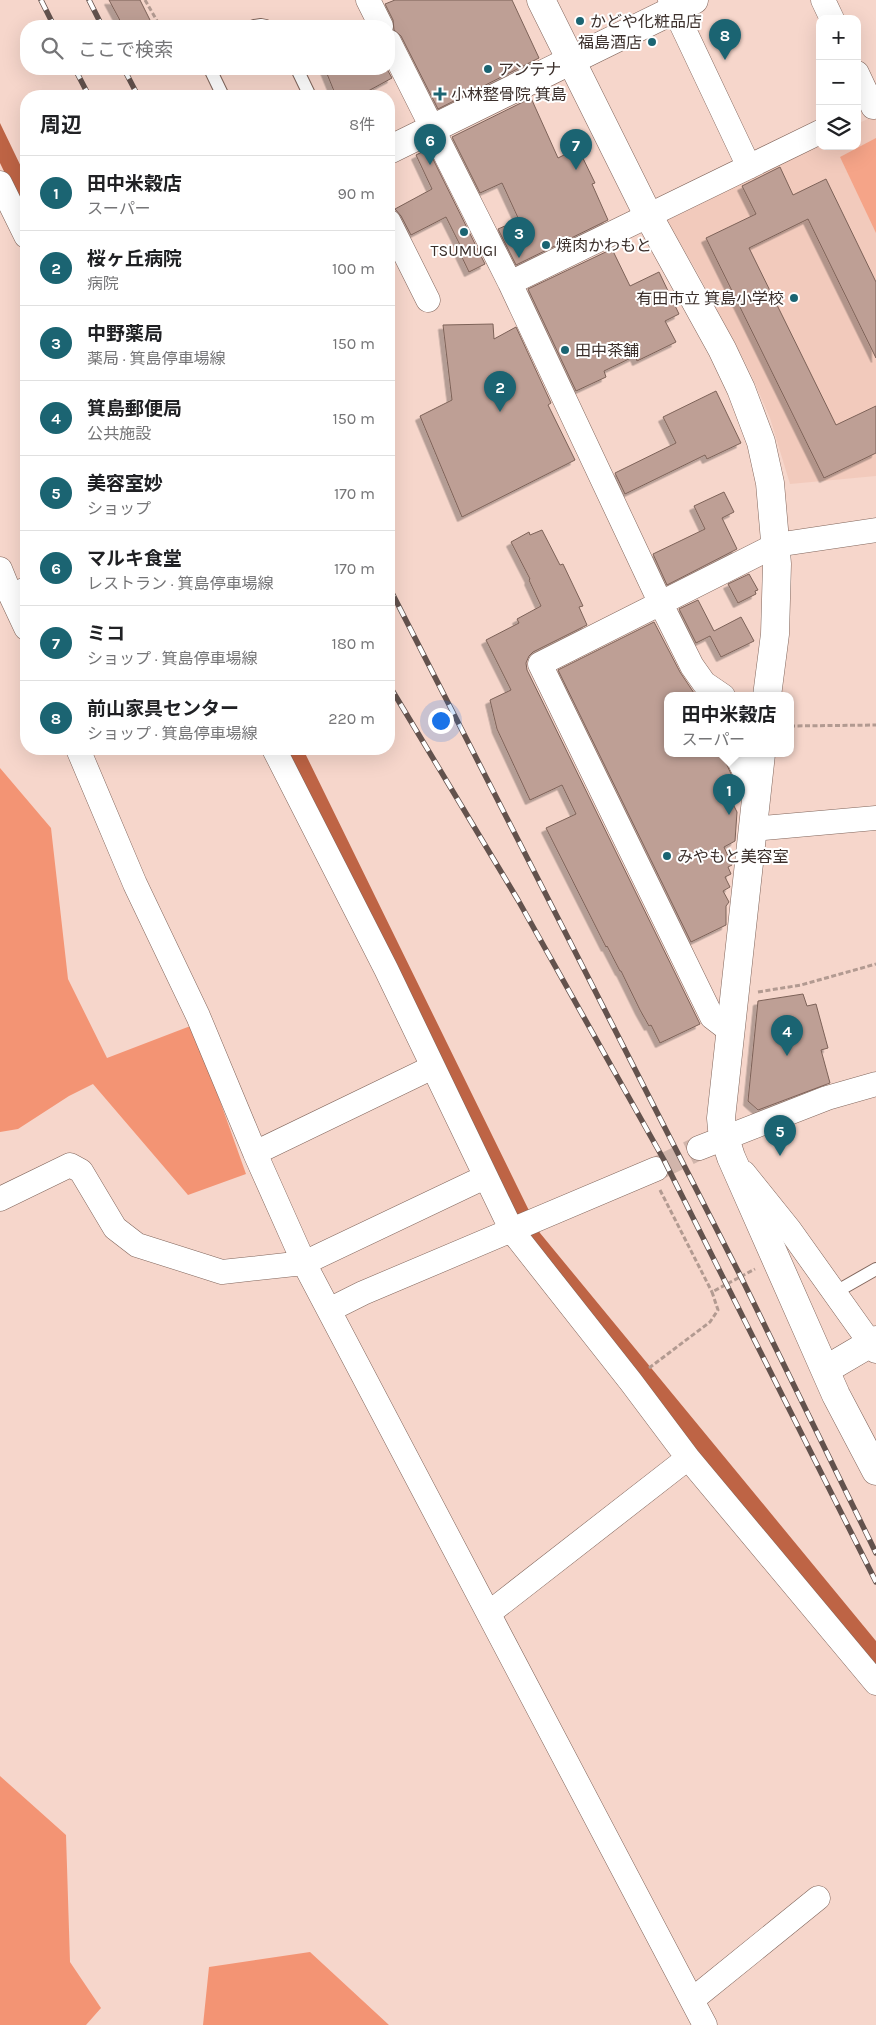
<!DOCTYPE html>
<html lang="ja">
<meta charset="utf-8">
<style>
:root{--surface:#fff;--page:#f6f6f6;--text:#202124;--muted:#757577;--line:#e0e0e0;--accent:#1b6472}
body{margin:0;font-family:Karla,"Noto Sans JP",sans-serif;background:var(--page);color:var(--text)}
.controls{position:absolute;right:15px;top:15px;display:grid;overflow:hidden;border-radius:10px;box-shadow:0 5px 20px #0002}
.controls button{width:45px;height:45px;display:grid;place-items:center;padding:0;border:0;border-bottom:1px solid var(--line);background:var(--surface);color:var(--text);font:25px sans-serif}
.you{position:absolute;left:440px;top:720px;width:18px;height:18px;margin:-12px;border:4px solid #fff;border-radius:50%;background:#1a73e8;box-shadow:0 0 0 8px #1a73e833}
.badge{display:grid;place-items:center;width:32px;height:32px;border-radius:50%;background:var(--accent);color:#fff;font-size:16px;font-weight:700}
.pin{position:absolute;translate:-50% -41px;filter:drop-shadow(0 1px 2px #0008)}
.pin::after{content:'';position:absolute;top:26px;width:18px;height:15px;background:inherit;clip-path:polygon(0 0,100% 0,50% 100%)}
.popup{position:absolute;left:664px;top:692px;width:130px;height:65px;box-sizing:border-box;display:grid;place-content:center;border-radius:10px;background:var(--surface);filter:drop-shadow(0 1px 4px #0005);font-size:16px;white-space:nowrap;color:var(--muted)}
.popup b{font-size:19px;color:var(--text)}
.popup::after{content:'';position:absolute;left:50%;top:100%;margin-left:-10px;border:10px solid transparent;border-top-color:var(--surface)}
.list{margin:0;padding:0;list-style:none}
h2{display:flex;justify-content:space-between;align-items:center;height:65px;margin:0;padding:0 20px;font-size:21px}
h2 small{font-size:16px;font-weight:400;color:var(--muted)}
.list li{display:grid;grid-template-columns:32px 1fr auto;gap:15px;align-items:center;box-sizing:border-box;height:75px;padding:0 20px;border-top:1px solid var(--line)}
.list b{display:block;font-size:19px;white-space:nowrap}
.list p{margin:0;font-size:16px;white-space:nowrap;color:var(--muted)}
.list em{font-size:16px;font-style:normal;color:var(--muted)}
.icon{flex:none;width:28px;height:28px;fill:none;stroke:currentColor;stroke-width:2;stroke-linecap:round;stroke-linejoin:round}
.map{position:relative;flex:none;width:876px;height:2025px;overflow:hidden}
.search{position:absolute;background:var(--surface);box-shadow:0 5px 20px #0002;left:20px;top:20px;width:375px;height:55px;display:flex;align-items:center;gap:12px;box-sizing:border-box;padding:0 18px;border-radius:20px;color:var(--muted);font-size:19px}
.panel{position:absolute;background:var(--surface);box-shadow:0 5px 20px #0002;left:20px;top:90px;width:375px;height:665px;border-radius:20px}
.map>svg:first-child{display:block}
.built{fill:#f2cabc}
.green{fill:#f5a488}
.forest{fill:#f39474}
.water{fill:#be6445}
.building{fill:#be9f95;stroke:#7d6258;filter:url(#shadow)}
.lines{fill:none;stroke-linecap:round;stroke-linejoin:round}
.minor-tunnel{stroke:#d1b5ab;stroke-width:24;stroke-dasharray:24 12;stroke-linecap:butt}
.service-casing{stroke:#80655b;stroke-width:14}
.minor-casing{stroke:#80655b;stroke-width:25}
.tertiary-casing{stroke:#80655b;stroke-width:29}
.secondary-casing{stroke:#80655b;stroke-width:29}
.path{stroke:#b29a91;stroke-width:3;stroke-dasharray:5 2.5;stroke-linecap:butt}
.service{stroke:#fff;stroke-width:12}
.minor{stroke:#fff;stroke-width:24}
.tertiary{stroke:#fff;stroke-width:28}
.secondary{stroke:#fff;stroke-width:28}
.rail-casing{stroke:#63524d;stroke-width:5.5}
.rail{stroke:#fff;stroke-width:4;stroke-dasharray:11;stroke-linecap:butt}
.poi-dot{fill:#1b6472;stroke:#fff;stroke-width:2}
.labels{text-anchor:middle;dominant-baseline:central;stroke-width:4;stroke-linejoin:round;paint-order:stroke}
.poi-label{font-size:16px;fill:#3b2f2b;stroke:#fff;text-anchor:start}
</style>
<div class="map">
<svg width="876" height="2025" viewBox="0 0 876 2025">
<defs>
<filter id="shadow"><feDropShadow dx="-4.5" dy="4.5" stdDeviation="0" flood-color="#0004"/></filter>
</defs>
<rect width="100%" height="100%" fill="#f6d6cb"/>
<path class="built" d="M 876,115 L 876,476 L 790,484 L 770,418 L 749,370 L 697,272 L 665,218 L 820,142 L 820,146 L 857,146 L 857,124 Z"/>
<path class="green" d="M 876,138 L 876,233 L 840,157 Z"/>
<path class="forest" d="M 0,768 L 51,828 L 68,979 L 107,1058 L 193,1025 L 246,1174 L 188,1195 L 93,1084 L 69,1096 L 18,1129 L 0,1132 Z
M 0,1776 L 66,1835 L 70,1962 L 101,2008 L 86,2025 L 0,2025 Z
M 310,1952 L 389,2025 L 203,2025 L 209,1967 Z"/>
<path class="water" d="M 0,123 L 26,177 L 26,217 L 0,163 Z
M 284,749 L 303,749 L 540,1233 L 876,1641 L 876,1672 L 536,1253 Z"/>
<path class="building" d="M 109,0 L 140,0 L 153,26 L 123,26 Z
M 395,0 L 512,0 L 539,58 L 438,109 L 401,36 L 394,30 L 393,20 L 385,4 Z
M 325,69 L 387,69 L 392,78 L 359,96 L 336,96 Z
M 531,98 L 558,158 L 578,148 L 595,183 L 592,184 L 608,220 L 516,265 L 498,229 L 519,220 L 502,183 L 480,193 L 452,137 Z
M 428,149 L 485,264 L 469,272 L 459,251 L 462,249 L 446,217 L 411,235 L 401,216 L 395,209 L 432,189 L 416,155 Z
M 780,167 L 793,195 L 826,179 L 876,282 L 876,358 L 808,219 L 749,248 L 836,425 L 876,406 L 876,453 L 824,478 L 706,238 L 756,214 L 742,186 Z
M 612,249 L 630,286 L 659,272 L 679,314 L 665,321 L 676,342 L 637,361 L 635,356 L 604,371 L 606,377 L 576,391 L 528,289 Z
M 493,324 L 494,339 L 516,327 L 551,403 L 548,405 L 575,460 L 462,517 L 420,416 L 452,400 L 443,325 Z
M 716,391 L 741,443 L 707,459 L 705,455 L 625,494 L 615,473 L 676,443 L 663,417 Z
M 724,492 L 734,512 L 722,518 L 737,549 L 667,585 L 653,554 L 705,529 L 694,506 Z
M 542,530 L 560,565 L 563,564 L 583,606 L 579,607 L 587,625 L 533,652 L 529,656 L 526,663 L 527,670 L 700,1024 L 660,1043 L 651,1025 L 649,1026 L 640,1010 L 621,971 L 620,971 L 607,946 L 606,947 L 546,828 L 576,814 L 562,785 L 530,800 L 497,729 L 490,700 L 511,690 L 486,640 L 519,623 L 517,619 L 541,606 L 529,580 L 530,579 L 511,542 L 529,532 L 530,535 Z
M 749,574 L 758,590 L 755,591 L 756,594 L 738,603 L 728,584 Z
M 698,600 L 714,631 L 741,617 L 754,641 L 721,657 L 710,636 L 696,643 L 679,609 Z
M 654,622 L 680,672 L 696,696 L 668,696 L 668,754 L 722,754 L 736,785 L 726,790 L 737,812 L 735,841 L 724,847 L 732,865 L 728,867 L 731,874 L 725,877 L 730,887 L 723,891 L 729,902 L 726,906 L 726,925 L 691,942 L 558,670 Z
M 803,994 L 807,1006 L 816,1004 L 828,1048 L 821,1050 L 830,1083 L 758,1110 L 748,1101 L 758,1001 Z"/>
<g class="lines">
<path class="minor-tunnel" d="M 656,1169 L 699,1148"/>
<g class="service-casing">
<path id="service" d="M 254,26 L 261,25 L 266,26
M 210,69 L 223,96
M 297,69 L 310,96
M 834,1293 L 876,1269"/>
</g>
<g class="minor-casing">
<path id="minor" d="M 368,0 L 381,26
M 670,0 L 749,167
M 823,0 L 832,19
M 389,42 L 510,283 L 660,602 L 692,666 L 704,683 L 723,696
M 857,73 L 873,107
M 0,183 L 26,236
M 389,222 L 428,300
M 510,283 L 820,132
M 0,569 L 11,596 L 26,589
M 11,596 L 26,628
M 78,749 L 135,884 L 198,1016 L 255,1153 L 433,1067
M 274,749 L 386,969 L 512,1231 L 631,1382 L 688,1458 L 876,1683
M 736,754 L 756,795
M 752,829 L 876,818
M 729,1030 L 712,1017 L 540,664 L 776,545 L 876,530
M 699,1148 L 827,1098 L 876,1084
M 255,1153 L 304,1263 L 485,1177
M 744,1173 L 789,1229 L 876,1351
M 0,1199 L 70,1165 L 81,1171 L 115,1228 L 137,1245 L 222,1272 L 304,1263 L 705,2025
M 329,1310 L 363,1293 L 656,1169
M 489,1613 L 688,1458
M 692,2000 L 818,1898"/>
</g>
<g class="tertiary-casing">
<path id="tertiary" d="M 541,0 L 648,215 L 722,349 L 741,389 L 761,442 L 770,483 L 777,564 L 775,634 L 767,696
M 761,754 L 721,1118 L 722,1129 L 731,1157 L 836,1395 L 876,1471
M 825,1370 L 876,1340"/>
</g>
<g class="secondary-casing">
<path id="secondary" d="M 389,150 L 694,0"/>
</g>
<path class="path" d="M 145,0 L 160,26
M 790,726 L 876,725
M 758,992 L 801,985 L 876,964
M 660,1190 L 712,1292
M 649,1368 L 710,1322 L 718,1310 L 712,1292 L 755,1269"/>
<use href="#service" class="service"/>
<use href="#minor" class="minor"/>
<use href="#tertiary" class="tertiary"/>
<use href="#secondary" class="secondary"/>
<g class="rail-casing">
<path id="rail" d="M 41,0 L 54,26
M 89,0 L 102,26
M 75,69 L 89,96
M 124,69 L 138,96
M 389,587 L 741,1277 L 876,1553
M 389,685 L 518,900 L 664,1160 L 876,1582"/>
</g>
<use href="#rail" class="rail"/>
</g>
<g class="poi-dot">
<circle cx="580" cy="21" r="5"/>
<circle cx="652" cy="42" r="5"/>
<circle cx="488" cy="69" r="5"/>
<path d="M437.5 86.5h5v5h5v5h-5v5h-5v-5h-5v-5h5z"/>
<circle cx="464" cy="232" r="5"/>
<circle cx="546" cy="245" r="5"/>
<circle cx="794" cy="298" r="5"/>
<circle cx="565" cy="350" r="5"/>
<circle cx="667" cy="856" r="5"/>
</g>
<g class="labels">
<g class="poi-label">
<text x="590" y="21">かどや化粧品店</text>
<text x="642" y="42" text-anchor="end">福島酒店</text>
<text x="498" y="69">アンテナ</text>
<text x="451" y="94">小林整骨院 箕島</text>
<text x="556" y="245">焼肉かわもと</text>
<text x="464" y="250" text-anchor="middle">TSUMUGI</text>
<text x="784" y="298" text-anchor="end">有田市立 箕島小学校</text>
<text x="575" y="350">田中茶舗</text>
<text x="677" y="856">みやもと美容室</text>
</g>
</g>
</svg>
<div class="controls">
<button>+</button>
<button>−</button>
<button><svg class="icon" aria-label="layers" viewBox="0 0 24 24"><path d="M12 4l9 5-9 5-9-5zM3 14l9 5 9-5"/></svg></button>
</div>
<div class="you"></div>
<div class="pin badge" style="left:729px;top:815px">1</div>
<div class="popup"><b>田中米穀店</b>スーパー</div>
<div class="pin badge" style="left:500px;top:412px">2</div>
<div class="pin badge" style="left:519px;top:258px">3</div>
<div class="pin badge" style="left:787px;top:1056px">4</div>
<div class="pin badge" style="left:780px;top:1156px">5</div>
<div class="pin badge" style="left:430px;top:165px">6</div>
<div class="pin badge" style="left:576px;top:170px">7</div>
<div class="pin badge" style="left:725px;top:60px">8</div>
<div class="search"><svg class="icon" aria-label="search" viewBox="0 0 24 24"><circle cx="10" cy="10" r="6"/><path d="M15 15l6 6"/></svg>ここで検索</div>
<section class="panel">
<h2>周辺<small>8件</small></h2>
<ul class="list">
<li><span class="badge">1</span><div><b>田中米穀店</b><p>スーパー</p></div><em>90 m</em></li>
<li><span class="badge">2</span><div><b>桜ヶ丘病院</b><p>病院</p></div><em>100 m</em></li>
<li><span class="badge">3</span><div><b>中野薬局</b><p>薬局 · 箕島停車場線</p></div><em>150 m</em></li>
<li><span class="badge">4</span><div><b>箕島郵便局</b><p>公共施設</p></div><em>150 m</em></li>
<li><span class="badge">5</span><div><b>美容室妙</b><p>ショップ</p></div><em>170 m</em></li>
<li><span class="badge">6</span><div><b>マルキ食堂</b><p>レストラン · 箕島停車場線</p></div><em>170 m</em></li>
<li><span class="badge">7</span><div><b>ミコ</b><p>ショップ · 箕島停車場線</p></div><em>180 m</em></li>
<li><span class="badge">8</span><div><b>前山家具センター</b><p>ショップ · 箕島停車場線</p></div><em>220 m</em></li>
</ul>
</section>
</div>
